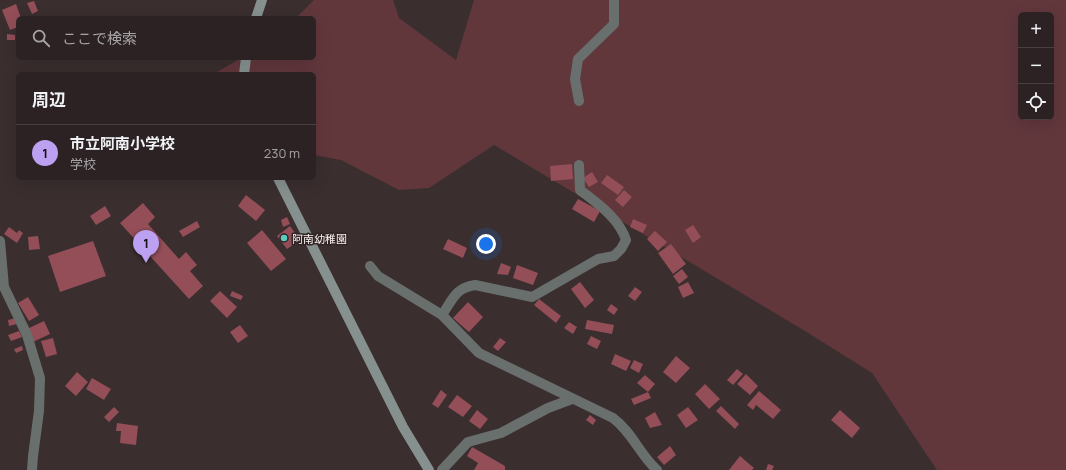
<!DOCTYPE html>
<html lang="ja">
<meta charset="utf-8">
<style>
:root{--surface:#2c2223;--page:#342a2b;--text:#f1f3f6;--muted:#a6a4a6;--line:#483f41;--accent:#bca0f2}
body{margin:0;font-family:Manrope,"Noto Sans JP",sans-serif;background:var(--page);color:var(--text)}
.controls{position:absolute;right:12px;top:12px;display:grid;overflow:hidden;border-radius:6px;box-shadow:0 4px 16px #0002}
.controls button{width:36px;height:36px;display:grid;place-items:center;padding:0;border:0;border-bottom:1px solid var(--line);background:var(--surface);color:var(--text);font:20px sans-serif}
.you{position:absolute;left:486px;top:244px;width:14px;height:14px;margin:-10px;border:3px solid #fff;border-radius:50%;background:#1a73e8;box-shadow:0 0 0 6px #1a73e833}
.badge{display:grid;place-items:center;width:26px;height:26px;border-radius:50%;background:var(--accent);color:#111;font-size:13px;font-weight:700}
.pin{position:absolute;translate:-50% -33px;filter:drop-shadow(0 1px 2px #0008)}
.pin::after{content:'';position:absolute;top:21px;width:14px;height:12px;background:inherit;clip-path:polygon(0 0,100% 0,50% 100%)}
.list{margin:0;padding:0;list-style:none}
h2{display:flex;justify-content:space-between;align-items:center;height:52px;margin:0;padding:0 16px;font-size:17px}
h2 small{font-size:13px;font-weight:400;color:var(--muted)}
.list li{display:grid;grid-template-columns:26px 1fr auto;gap:12px;align-items:center;box-sizing:border-box;height:56px;padding:0 16px;border-top:1px solid var(--line)}
.list b{display:block;font-size:15px;white-space:nowrap}
.list p{margin:0;font-size:13px;white-space:nowrap;color:var(--muted)}
.list em{font-size:13px;font-style:normal;color:var(--muted)}
.icon{flex:none;width:22px;height:22px;fill:none;stroke:currentColor;stroke-width:2;stroke-linecap:round;stroke-linejoin:round}
.map{position:relative;flex:none;width:1066px;height:470px;overflow:hidden}
.search{position:absolute;background:var(--surface);box-shadow:0 4px 16px #0002;left:16px;top:16px;width:300px;height:44px;display:flex;align-items:center;gap:10px;box-sizing:border-box;padding:0 14px;border-radius:6px;color:var(--muted);font-size:15px}
.panel{position:absolute;background:var(--surface);box-shadow:0 4px 16px #0002;left:16px;top:72px;width:300px;height:108px;border-radius:6px}
.map>svg:first-child{display:block}
.green{fill:#61373c;fill-rule:evenodd}
.building{fill:#934e58}
.lines{fill:none;stroke-linecap:round;stroke-linejoin:round}
.street{stroke:#686f6d;stroke-width:10}
.secondary{stroke:#86918f;stroke-width:10}
.poi-dot{fill:#59cebf;stroke:#302425;stroke-width:1.5}
.labels{text-anchor:middle;dominant-baseline:central;stroke-width:3;stroke-linejoin:round;paint-order:stroke}
.poi-label{font-size:11px;fill:#fbf3f3;stroke:#302425;text-anchor:start}
</style>
<div class="map">
<svg width="1066" height="470" viewBox="0 0 1066 470">
<rect width="100%" height="100%" fill="#3a2e2f"/>
<path class="green" d="M 314,0 L 393,0 L 399,18 L 456,60 L 474,0 L 1066,0 L 1066,470 L 937,470 L 872,373 L 805,331 L 494,145 L 429,188 L 399,190 L 341,160 L 314,155 L 314,74 L 214,74 L 241,58 L 314,58 L 314,18 L 296,18 ZM 1021,15 L 1051,15 L 1051,117 L 1021,117 Z"/>
<path class="building" d="M 34,1 L 38,11 L 32,14 L 27,3 Z
M 16,4 L 21,18 L 18,18 L 18,27 L 10,30 L 2,10 Z
M 7,34 L 15,35 L 15,40 L 7,40 Z
M 572,164 L 573,179 L 551,181 L 550,166 Z
M 592,172 L 598,182 L 589,187 L 583,178 Z
M 607,175 L 624,187 L 618,195 L 601,183 Z
M 624,190 L 632,197 L 623,207 L 615,200 Z
M 246,195 L 265,210 L 256,221 L 238,206 Z
M 578,199 L 600,211 L 594,222 L 572,209 Z
M 143,203 L 155,217 L 148,224 L 179,259 L 186,252 L 197,265 L 190,271 L 203,286 L 189,299 L 120,223 Z
M 105,206 L 111,216 L 96,225 L 90,216 Z
M 287,217 L 290,224 L 283,227 L 281,220 Z
M 633,219 L 647,225 L 643,233 L 630,227 Z
M 197,221 L 200,227 L 183,237 L 179,231 Z
M 693,225 L 701,237 L 693,243 L 685,230 Z
M 290,226 L 300,240 L 287,249 L 277,236 Z
M 9,227 L 17,233 L 19,230 L 23,233 L 17,243 L 4,234 Z
M 262,230 L 286,259 L 271,271 L 247,243 Z
M 655,231 L 667,242 L 658,251 L 647,239 Z
M 38,236 L 40,249 L 29,250 L 28,237 Z
M 448,239 L 467,248 L 463,258 L 443,249 Z
M 93,241 L 106,276 L 60,292 L 48,256 Z
M 671,244 L 686,264 L 673,274 L 658,253 Z
M 501,263 L 511,267 L 508,275 L 497,274 Z
M 517,265 L 538,273 L 533,285 L 513,278 Z
M 682,269 L 688,277 L 679,284 L 673,276 Z
M 580,282 L 594,300 L 585,308 L 571,289 Z
M 688,282 L 694,293 L 683,298 L 678,287 Z
M 635,287 L 642,292 L 635,301 L 628,296 Z
M 220,291 L 237,307 L 227,318 L 210,301 Z
M 232,291 L 243,296 L 241,300 L 230,296 Z
M 28,297 L 39,315 L 29,321 L 18,303 Z
M 539,299 L 561,316 L 556,323 L 534,305 Z
M 468,302 L 483,317 L 469,332 L 453,318 Z
M 611,304 L 618,309 L 614,315 L 607,310 Z
M 16,318 L 17,324 L 9,326 L 8,320 Z
M 587,320 L 614,325 L 612,334 L 585,329 Z
M 44,321 L 50,334 L 33,342 L 27,329 Z
M 569,322 L 577,327 L 573,334 L 564,328 Z
M 240,325 L 248,336 L 238,343 L 230,332 Z
M 19,331 L 22,337 L 11,341 L 8,335 Z
M 591,336 L 601,341 L 597,349 L 587,344 Z
M 53,338 L 57,354 L 46,357 L 41,341 Z
M 500,338 L 506,342 L 498,351 L 493,347 Z
M 22,346 L 23,350 L 16,353 L 14,349 Z
M 615,354 L 631,361 L 626,371 L 611,364 Z
M 676,356 L 690,368 L 676,383 L 663,372 Z
M 634,360 L 643,364 L 639,373 L 630,368 Z
M 737,369 L 743,374 L 733,385 L 727,380 Z
M 77,372 L 88,382 L 76,396 L 65,386 Z
M 746,374 L 758,386 L 750,395 L 737,384 Z
M 645,375 L 655,384 L 648,392 L 637,383 Z
M 92,378 L 111,389 L 104,400 L 86,389 Z
M 705,384 L 720,399 L 709,409 L 695,394 Z
M 441,390 L 447,395 L 438,408 L 432,404 Z
M 759,391 L 781,410 L 773,419 L 756,405 L 753,410 L 747,405 Z
M 648,392 L 651,398 L 634,405 L 631,399 Z
M 457,395 L 472,406 L 463,417 L 448,407 Z
M 721,406 L 739,424 L 735,429 L 716,411 Z
M 114,407 L 119,412 L 109,422 L 104,417 Z
M 688,407 L 698,420 L 686,428 L 677,415 Z
M 477,410 L 488,419 L 480,429 L 469,421 Z
M 840,410 L 860,428 L 852,438 L 831,420 Z
M 655,412 L 662,425 L 650,428 L 645,418 Z
M 590,415 L 596,420 L 593,425 L 586,420 Z
M 117,423 L 138,426 L 136,445 L 120,443 L 121,431 L 116,431 Z
M 670,446 L 676,455 L 664,465 L 657,457 Z
M 472,447 L 505,466 L 505,470 L 474,470 L 478,463 L 467,456 Z
M 740,456 L 754,468 L 752,470 L 729,470 Z
M 768,464 L 774,466 L 772,470 L 766,470 Z"/>
<g class="lines">
<path class="street" d="M 579,101 L 575,79 L 578,59 L 614,24 L 614,0
M 0,241 L 4,287 L 27,335 L 40,378 L 39,411 L 33,456 L 32,470
M 370,266 L 378,276 L 442,315 L 479,353 L 613,418 C 632,432 640,455 657,470
M 442,315 C 453,299 455,288 475,285 L 532,297 L 598,259 L 614,256 L 621,249 L 626,240 C 619,218 598,204 580,190 L 579,165
M 442,470 L 468,442 L 501,433 L 548,408 L 572,399"/>
<path class="secondary" d="M 256,18 L 262,0
M 244,74 L 246,58
M 278,178 L 403,427 L 429,470"/>
</g>
<circle class="poi-dot" cx="284" cy="238" r="4"/>
<g class="labels">
<g class="poi-label">
<text x="292" y="238">阿南幼稚園</text>
</g>
</g>
</svg>
<div class="controls">
<button>+</button>
<button>−</button>
<button><svg class="icon" aria-label="locate" viewBox="0 0 24 24"><circle cx="12" cy="12" r="6"/><path d="M12 2v4M12 18v4M2 12h4M18 12h4"/></svg></button>
</div>
<div class="you"></div>
<div class="pin badge" style="left:146px;top:263px">1</div>
<div class="search"><svg class="icon" aria-label="search" viewBox="0 0 24 24"><circle cx="10" cy="10" r="6"/><path d="M15 15l6 6"/></svg>ここで検索</div>
<section class="panel">
<h2>周辺<small></small></h2>
<ul class="list">
<li><span class="badge">1</span><div><b>市立阿南小学校</b><p>学校</p></div><em>230 m</em></li>
</ul>
</section>
</div>
